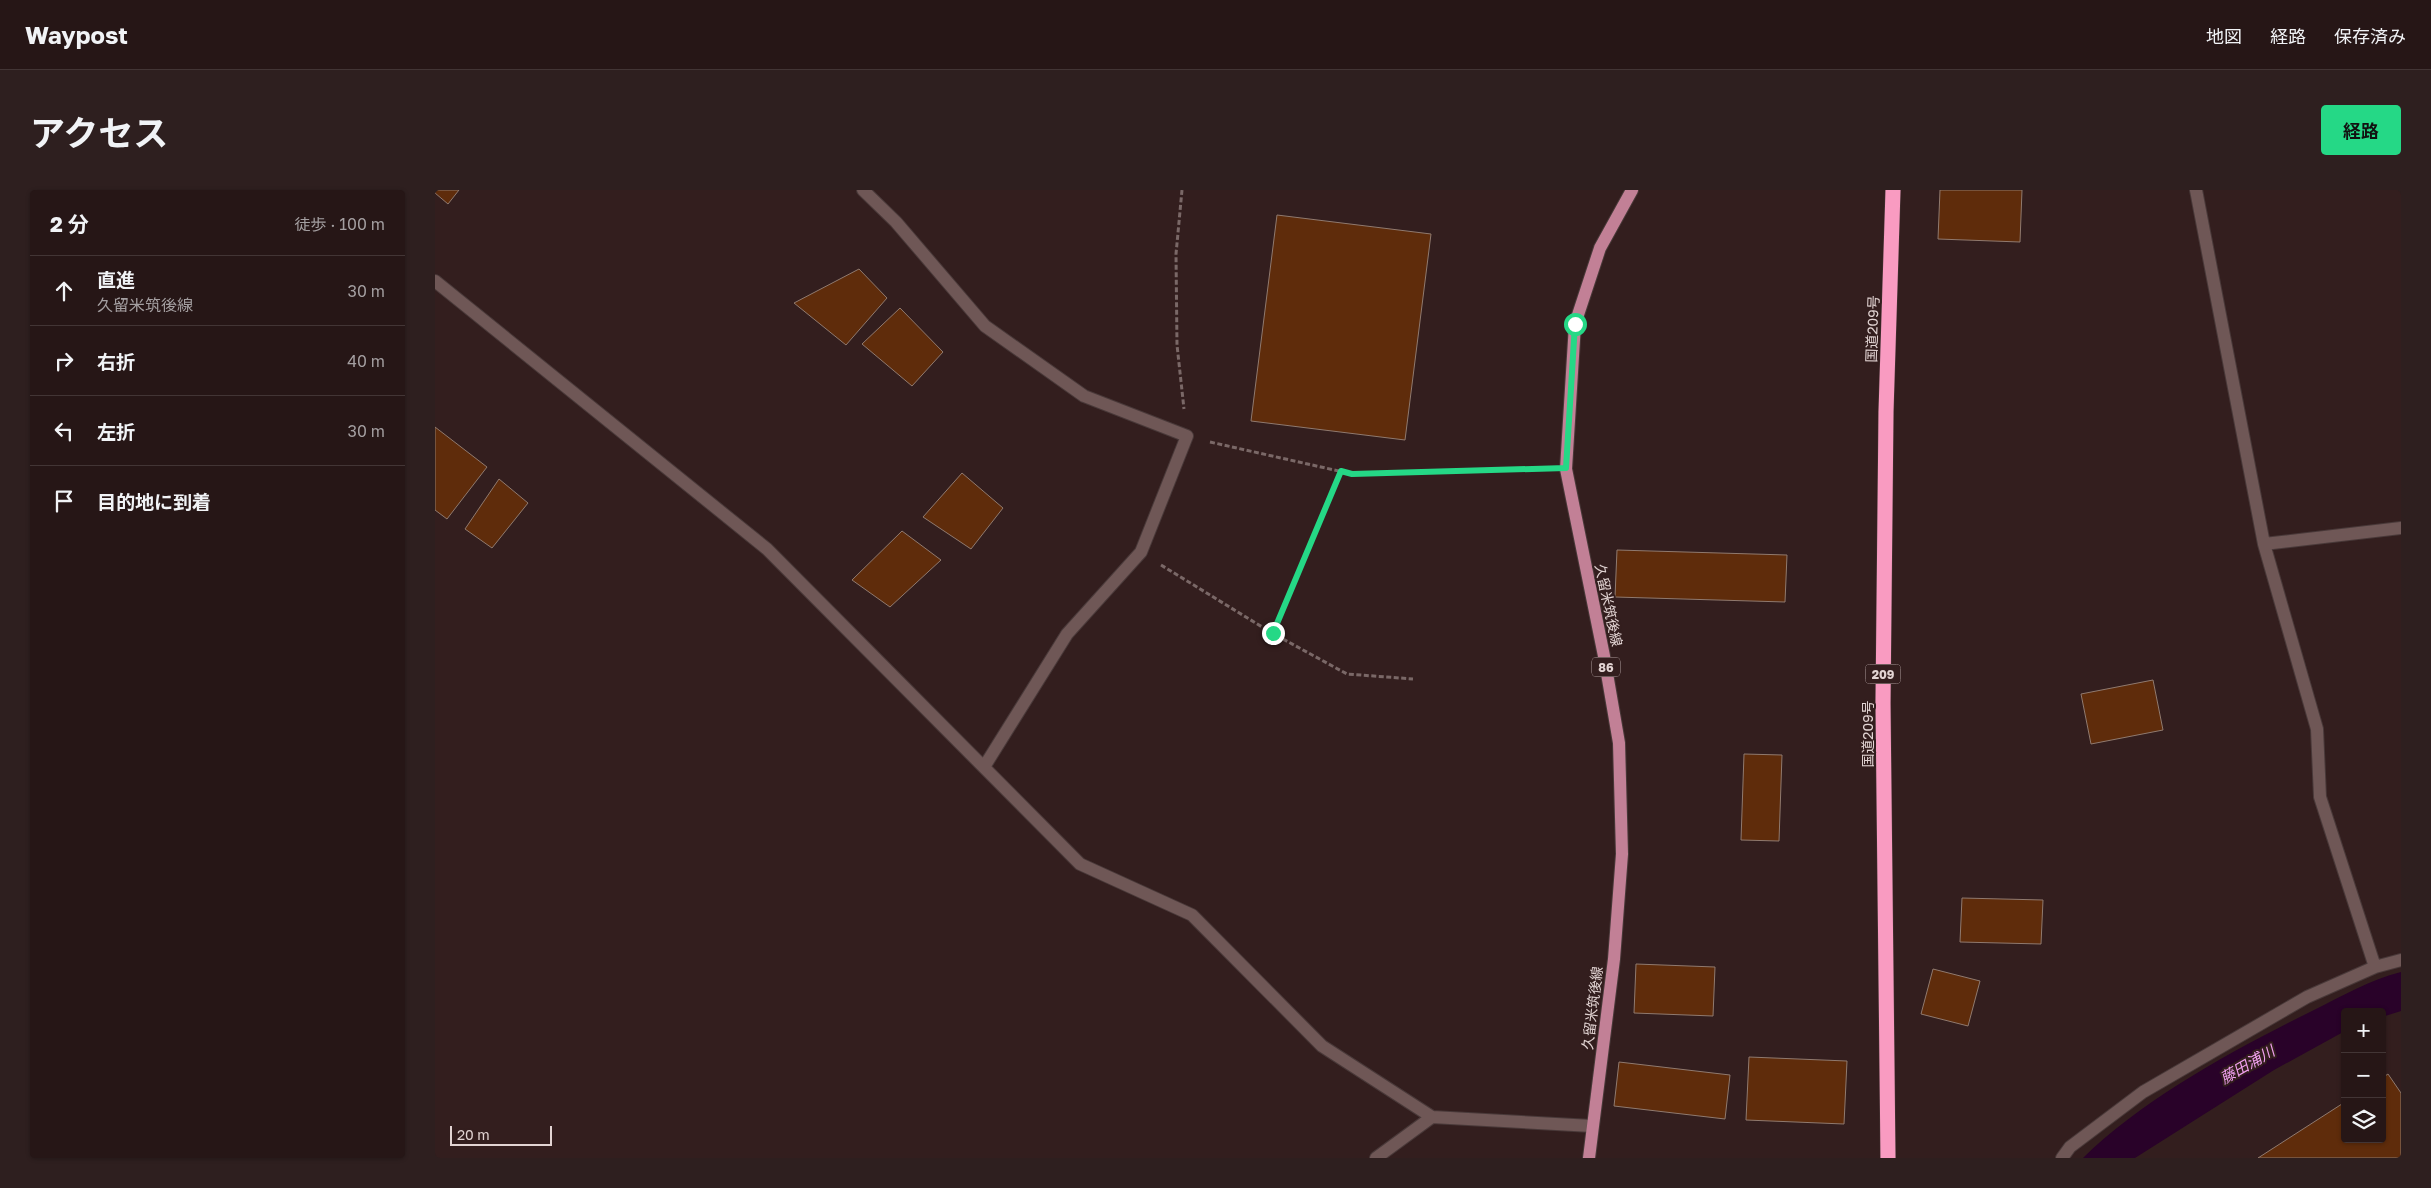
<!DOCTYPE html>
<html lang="ja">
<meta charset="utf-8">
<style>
:root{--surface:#261616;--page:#2e1f1f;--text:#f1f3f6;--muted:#a49fa1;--line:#423535;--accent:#25d886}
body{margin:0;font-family:"Golos Text","Noto Sans JP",sans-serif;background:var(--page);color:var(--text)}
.controls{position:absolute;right:15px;bottom:15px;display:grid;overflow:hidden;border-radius:5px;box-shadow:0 1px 4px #0004}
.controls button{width:45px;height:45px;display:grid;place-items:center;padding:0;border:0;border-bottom:1px solid var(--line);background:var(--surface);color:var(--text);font:25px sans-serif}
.scale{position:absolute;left:15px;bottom:12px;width:102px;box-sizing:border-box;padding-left:5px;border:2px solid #e2d4d3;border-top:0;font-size:14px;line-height:18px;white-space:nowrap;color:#e2d4d3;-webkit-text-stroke:4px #331e1e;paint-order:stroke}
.stop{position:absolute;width:15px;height:15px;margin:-11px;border:4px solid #25d886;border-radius:50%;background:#fff}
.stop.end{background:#25d886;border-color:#fff;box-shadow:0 1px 5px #0008}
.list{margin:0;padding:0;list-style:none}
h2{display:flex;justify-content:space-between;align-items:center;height:65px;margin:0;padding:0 20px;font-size:21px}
h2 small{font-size:16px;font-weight:400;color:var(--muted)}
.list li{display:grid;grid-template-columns:32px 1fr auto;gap:15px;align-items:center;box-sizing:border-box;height:70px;padding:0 20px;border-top:1px solid var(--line)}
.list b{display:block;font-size:19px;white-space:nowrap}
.list p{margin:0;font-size:16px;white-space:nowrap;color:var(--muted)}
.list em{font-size:16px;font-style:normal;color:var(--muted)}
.icon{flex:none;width:28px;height:28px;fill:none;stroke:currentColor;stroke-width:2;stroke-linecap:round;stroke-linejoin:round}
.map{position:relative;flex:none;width:1966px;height:968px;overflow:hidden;border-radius:5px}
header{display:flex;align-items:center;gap:30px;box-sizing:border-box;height:70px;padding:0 25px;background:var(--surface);border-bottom:1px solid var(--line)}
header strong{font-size:24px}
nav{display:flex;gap:28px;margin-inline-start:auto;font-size:18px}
.intro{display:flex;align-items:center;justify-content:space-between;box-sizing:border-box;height:120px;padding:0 30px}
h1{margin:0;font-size:35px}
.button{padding:12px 22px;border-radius:5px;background:var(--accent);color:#111;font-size:18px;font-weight:700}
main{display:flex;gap:30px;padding:0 30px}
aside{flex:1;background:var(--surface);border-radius:5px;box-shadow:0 1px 4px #0004}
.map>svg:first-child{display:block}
.water{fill:#290229}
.building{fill:#5f2c0b;stroke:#907a6f}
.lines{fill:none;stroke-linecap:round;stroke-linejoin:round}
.street-casing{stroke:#493939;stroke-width:14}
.primary-casing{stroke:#493939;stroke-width:14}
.highway-casing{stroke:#493939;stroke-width:16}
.path{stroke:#7a6867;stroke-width:3;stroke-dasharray:5 2.5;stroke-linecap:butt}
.street{stroke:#6f5756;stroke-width:12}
.primary{stroke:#c28096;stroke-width:12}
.highway{stroke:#f99bc1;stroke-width:15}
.route{stroke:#25d886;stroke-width:6}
.labels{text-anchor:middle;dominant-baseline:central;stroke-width:4;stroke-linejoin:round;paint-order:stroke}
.shield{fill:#331e1e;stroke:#ae9d9d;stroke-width:1}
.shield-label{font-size:12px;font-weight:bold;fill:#e2d4d3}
.street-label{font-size:14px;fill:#e2d4d3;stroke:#331e1e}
.water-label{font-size:15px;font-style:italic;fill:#f2a1f0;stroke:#331e1e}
</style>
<header>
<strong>Waypost</strong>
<nav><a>地図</a><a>経路</a><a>保存済み</a></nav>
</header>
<div class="intro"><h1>アクセス</h1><a class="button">経路</a></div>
<main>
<aside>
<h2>2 分<small>徒歩 · 100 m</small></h2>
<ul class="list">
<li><svg class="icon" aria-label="ahead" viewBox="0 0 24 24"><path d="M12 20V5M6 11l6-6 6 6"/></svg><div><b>直進</b><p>久留米筑後線</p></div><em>30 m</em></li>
<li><svg class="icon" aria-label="right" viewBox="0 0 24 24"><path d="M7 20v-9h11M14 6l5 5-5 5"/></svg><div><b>右折</b></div><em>40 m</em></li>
<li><svg class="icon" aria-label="left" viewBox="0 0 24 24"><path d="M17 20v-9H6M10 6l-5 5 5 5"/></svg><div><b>左折</b></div><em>30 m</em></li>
<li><svg class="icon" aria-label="arrive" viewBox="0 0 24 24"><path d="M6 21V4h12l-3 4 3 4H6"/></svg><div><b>目的地に到着</b></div></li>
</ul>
</aside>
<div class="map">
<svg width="1966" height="968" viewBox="0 0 1966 968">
<rect width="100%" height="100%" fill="#331e1e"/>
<path class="water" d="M 1966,782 L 1966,821 L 1947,827 L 1947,822 L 1910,822 L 1910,841 L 1839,880 L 1700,968 L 1648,968 C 1709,908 1802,858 1879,820 C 1907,806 1935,790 1966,782 Z"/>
<path class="building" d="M 0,0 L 24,0 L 13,14 L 0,3 Z
M 1505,0 L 1587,0 L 1585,52 L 1503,49 Z
M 842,25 L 996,44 L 970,250 L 816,231 Z
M 424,79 L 452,108 L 411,155 L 359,113 Z
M 465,118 L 508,162 L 477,196 L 427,154 Z
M 0,237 L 52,277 L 12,329 L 0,320 Z
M 527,283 L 568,318 L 536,359 L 488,327 Z
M 64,289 L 93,313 L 57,358 L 30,339 Z
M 467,341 L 506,370 L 455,417 L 417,390 Z
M 1182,360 L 1352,365 L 1350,412 L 1180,407 Z
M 1718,490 L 1728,540 L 1656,554 L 1646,504 Z
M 1309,564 L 1347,565 L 1344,651 L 1306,650 Z
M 1527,708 L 1608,710 L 1606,754 L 1525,752 Z
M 1201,774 L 1280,777 L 1278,826 L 1199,823 Z
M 1498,779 L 1545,791 L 1533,836 L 1486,824 Z
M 1314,867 L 1412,871 L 1409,934 L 1311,930 Z
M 1184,872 L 1295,885 L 1290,929 L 1179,916 Z
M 1953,884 L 1966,903 L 1966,968 L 1823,968 L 1910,912 L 1910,949 L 1947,949 L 1947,888 Z"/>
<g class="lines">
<g class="street-casing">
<path id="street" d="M 428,0 L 461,32 L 550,136 L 649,206 L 752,246 L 706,362 L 632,444 L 549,577
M 1761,0 L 1829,354 L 1882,539 L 1885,607 L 1940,777
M 0,91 L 332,359 L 645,674 L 757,725 L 887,856 L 997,927 L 1157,936
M 1829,354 L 1966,338
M 941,968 L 997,927
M 1627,968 L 1635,957 L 1708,902 L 1872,807 L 1940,777 L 1966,770"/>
</g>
<g class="primary-casing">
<path id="primary" d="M 1154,968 L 1179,769 L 1187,664 L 1184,553 L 1169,466 L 1131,279 L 1140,134 L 1165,58 L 1197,0"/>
</g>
<g class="highway-casing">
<path id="highway" d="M 1453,968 L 1448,513 L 1451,222 L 1458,0"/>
</g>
<path class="path" d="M 747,0 L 741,64 L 742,155 L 749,219
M 775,252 L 917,284 L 1108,279
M 726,375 L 837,443 L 912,484 L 978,489
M 837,443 L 906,281"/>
<use href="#street" class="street"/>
<use href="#primary" class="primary"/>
<use href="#highway" class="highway"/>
</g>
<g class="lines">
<path class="route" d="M 838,443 L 906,281 L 917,284 L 1131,278 L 1140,134"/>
</g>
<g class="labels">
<g class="shield">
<rect x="1157" y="467.5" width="28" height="19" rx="4"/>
<rect x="1430.5" y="474.5" width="35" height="19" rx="4"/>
</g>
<g class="shield-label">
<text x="1171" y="477">86</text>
<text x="1448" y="484">209</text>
</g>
<g class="street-label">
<text transform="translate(1437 139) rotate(-88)">国道209号</text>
<text transform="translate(1174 415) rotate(78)">久留米筑後線</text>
<text transform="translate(1432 544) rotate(-90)">国道209号</text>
<text transform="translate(1157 818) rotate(-83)">久留米筑後線</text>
</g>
<g class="water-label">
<text transform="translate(1812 874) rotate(-30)">藤田浦川</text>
</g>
</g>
</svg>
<div class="controls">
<button>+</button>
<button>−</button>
<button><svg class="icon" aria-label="layers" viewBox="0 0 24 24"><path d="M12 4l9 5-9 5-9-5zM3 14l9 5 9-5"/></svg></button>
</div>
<div class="scale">20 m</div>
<div class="stop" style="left:1140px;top:134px"></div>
<div class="stop end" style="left:838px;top:443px"></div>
</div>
</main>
